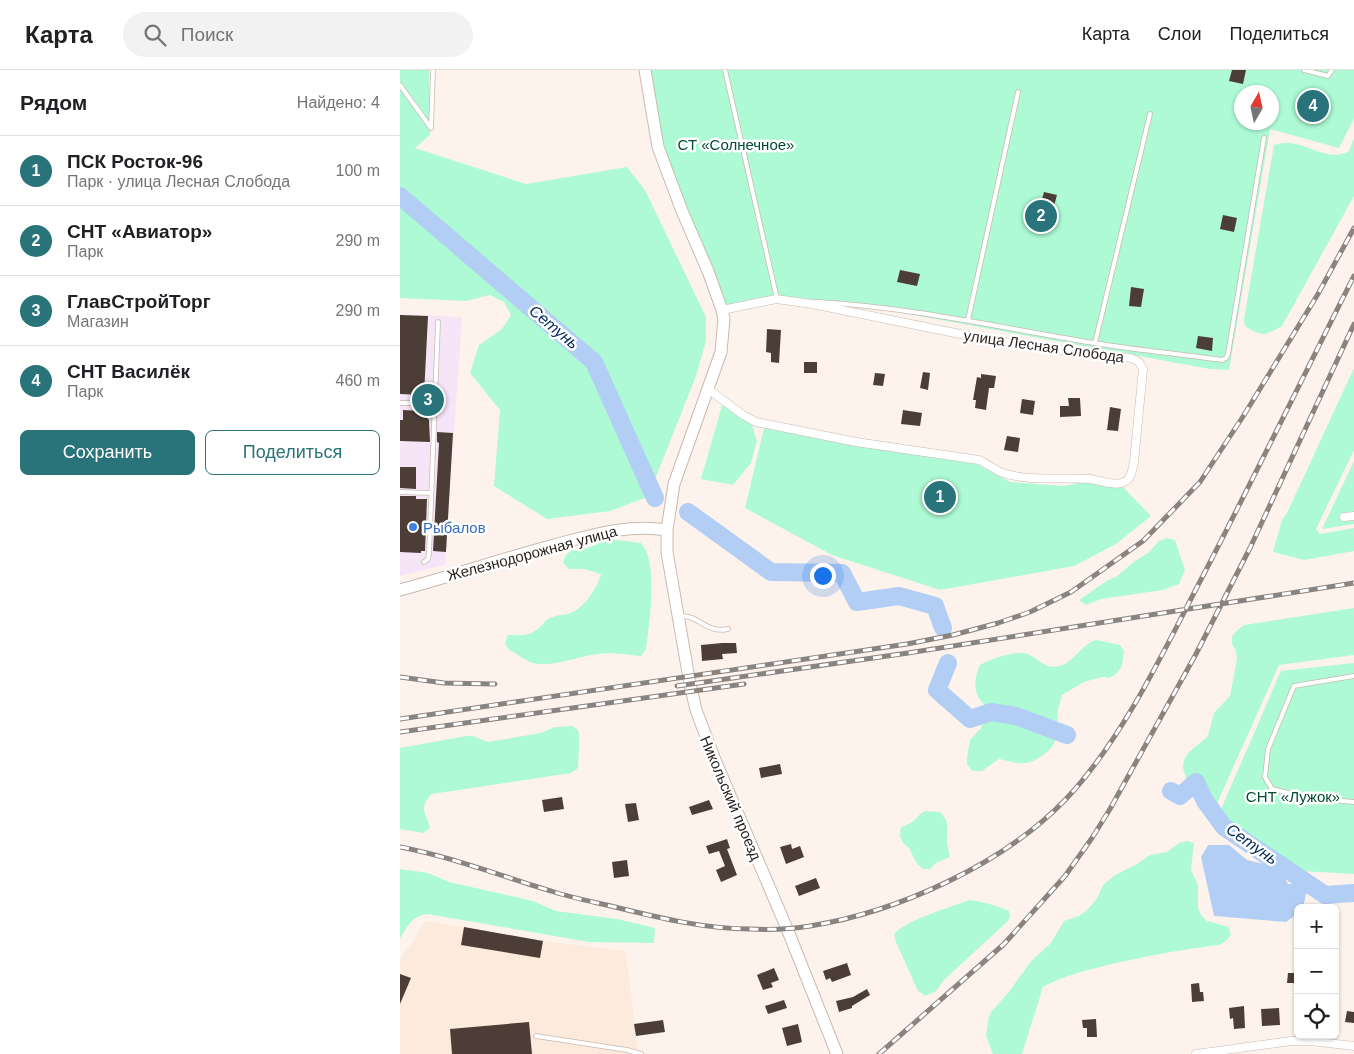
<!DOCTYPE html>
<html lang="ru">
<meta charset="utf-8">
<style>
:root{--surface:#fff;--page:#f2f2f2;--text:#202124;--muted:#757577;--line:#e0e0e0;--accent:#29737a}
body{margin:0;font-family:Arial,sans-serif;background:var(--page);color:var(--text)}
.controls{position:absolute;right:15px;bottom:15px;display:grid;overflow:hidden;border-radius:8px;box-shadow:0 1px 4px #0004}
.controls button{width:45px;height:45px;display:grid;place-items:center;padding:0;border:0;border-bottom:1px solid var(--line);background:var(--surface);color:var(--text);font:25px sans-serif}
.compass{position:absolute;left:834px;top:15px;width:45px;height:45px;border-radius:50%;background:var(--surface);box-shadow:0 1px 4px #0004;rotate:9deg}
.you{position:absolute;left:422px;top:505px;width:18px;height:18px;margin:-12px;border:4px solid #fff;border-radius:50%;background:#1a73e8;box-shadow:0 0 0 8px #1a73e833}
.badge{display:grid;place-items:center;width:32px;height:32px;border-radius:50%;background:var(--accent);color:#fff;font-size:16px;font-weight:700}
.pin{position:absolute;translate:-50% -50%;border:2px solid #fff;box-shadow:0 1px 5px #0006}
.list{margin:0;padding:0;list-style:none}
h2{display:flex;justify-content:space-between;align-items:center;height:65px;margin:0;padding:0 20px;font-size:21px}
h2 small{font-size:16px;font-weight:400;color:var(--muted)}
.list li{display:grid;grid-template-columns:32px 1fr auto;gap:15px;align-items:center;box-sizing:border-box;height:70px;padding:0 20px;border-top:1px solid var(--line)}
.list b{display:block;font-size:19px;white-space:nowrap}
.list p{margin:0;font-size:16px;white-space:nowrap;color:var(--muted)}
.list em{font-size:16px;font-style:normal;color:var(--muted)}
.actions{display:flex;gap:10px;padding:15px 20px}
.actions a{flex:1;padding:11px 0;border:1px solid var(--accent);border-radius:8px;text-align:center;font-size:18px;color:var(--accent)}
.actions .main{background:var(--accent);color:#fff}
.icon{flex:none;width:28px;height:28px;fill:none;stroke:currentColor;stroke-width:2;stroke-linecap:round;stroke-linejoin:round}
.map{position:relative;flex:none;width:954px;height:984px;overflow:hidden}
header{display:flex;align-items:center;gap:30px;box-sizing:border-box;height:70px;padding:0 25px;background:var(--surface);border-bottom:1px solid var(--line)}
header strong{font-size:24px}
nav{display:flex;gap:28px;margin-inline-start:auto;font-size:18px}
.search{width:350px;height:45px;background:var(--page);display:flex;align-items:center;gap:12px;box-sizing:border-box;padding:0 18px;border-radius:28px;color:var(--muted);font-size:19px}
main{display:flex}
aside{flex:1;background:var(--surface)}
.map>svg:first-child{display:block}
.commercial{fill:#f6e5f7}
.built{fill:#fceadd}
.green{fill:#adfad5;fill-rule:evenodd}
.water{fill:#b3cef4}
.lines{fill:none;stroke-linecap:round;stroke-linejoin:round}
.river{stroke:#b3cef4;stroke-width:18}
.building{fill:#4c3e37}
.lane-casing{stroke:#c9b9af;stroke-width:5.5}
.street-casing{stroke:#c9b9af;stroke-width:9}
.secondary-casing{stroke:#c9b9af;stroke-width:13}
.lane{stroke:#fff;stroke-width:4}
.street{stroke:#fff;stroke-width:8}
.secondary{stroke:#fff;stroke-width:11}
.rail-casing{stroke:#8a837e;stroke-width:5}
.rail{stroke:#fff;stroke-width:3;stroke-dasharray:9;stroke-linecap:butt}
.shop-dot{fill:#3f7fe0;stroke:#fff;stroke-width:2}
.labels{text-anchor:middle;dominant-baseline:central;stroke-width:5;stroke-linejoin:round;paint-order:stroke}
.park-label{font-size:15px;fill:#004c33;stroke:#fff}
.street-label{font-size:15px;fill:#241f1b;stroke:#fff}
.shop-label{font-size:15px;fill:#366cbe;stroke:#fff;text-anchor:start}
.water-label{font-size:16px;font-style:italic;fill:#00295f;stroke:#fff}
</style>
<header>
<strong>Карта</strong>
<div class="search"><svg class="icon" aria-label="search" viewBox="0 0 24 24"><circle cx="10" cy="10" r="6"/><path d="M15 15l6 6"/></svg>Поиск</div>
<nav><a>Карта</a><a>Слои</a><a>Поделиться</a></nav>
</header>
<main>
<aside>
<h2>Рядом<small>Найдено: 4</small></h2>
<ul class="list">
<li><span class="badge">1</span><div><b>ПСК Росток-96</b><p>Парк · улица Лесная Слобода</p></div><em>100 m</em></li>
<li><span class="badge">2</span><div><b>СНТ «Авиатор»</b><p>Парк</p></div><em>290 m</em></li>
<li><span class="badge">3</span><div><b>ГлавСтройТорг</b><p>Магазин</p></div><em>290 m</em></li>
<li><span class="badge">4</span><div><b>СНТ Василёк</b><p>Парк</p></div><em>460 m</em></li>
</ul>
<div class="actions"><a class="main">Сохранить</a><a>Поделиться</a></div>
</aside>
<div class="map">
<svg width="954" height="984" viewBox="0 0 954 984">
<rect width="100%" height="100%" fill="#fdf3ec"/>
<path class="commercial" d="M 0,244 L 62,247 L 45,495 L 0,506 Z"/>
<path class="built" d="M 26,851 L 143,871 L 226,881 L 238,984 L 0,984 L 0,890 Z"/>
<path class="green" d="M 0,0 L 29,0 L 30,65 L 15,78 L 126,114 L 227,97 L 245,120 L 306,247 L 306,271 L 296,306 L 248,427 L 210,441 L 147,449 L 94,416 L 100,340 L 70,303 L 79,275 L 102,259 L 111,245 L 104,232 L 90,225 L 66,231 L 0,228 Z
M 245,0 L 954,0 L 954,49 L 939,78 L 870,59 L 829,300 L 810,299 L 447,233 L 378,226 L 322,240 L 258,77 ZM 842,22 L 872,22 L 872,52 L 842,52 Z
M 954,68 L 954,126 L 882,256 C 864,266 862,267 845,256 L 844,249 L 874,75 C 879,74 885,72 890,73 C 910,75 929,92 949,81 Z
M 954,298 L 954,380 L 916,459 L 920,464 L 954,458 L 954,481 L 904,490 L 873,482 L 882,450 L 887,443 Z
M 323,332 L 351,352 L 357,371 L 351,393 L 333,415 L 301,409 Z
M 365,354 L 571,391 L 610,412 L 664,416 L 683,412 L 720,414 L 751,446 L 716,474 L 674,496 L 540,520 L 432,485 L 345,438 Z
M 954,391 L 954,454 L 922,459 Z
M 767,468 L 775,470 L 785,500 L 779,514 L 763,520 L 701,529 L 686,535 L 679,530 L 708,510 L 716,507 L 735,491 L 748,483 L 759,471 Z
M 210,469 L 241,473 C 259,492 249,554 246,579 L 241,586 C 227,585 211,582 198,584 C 178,586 153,598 133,593 C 125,591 117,583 109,580 L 105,573 L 108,565 C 122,565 129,567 140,557 C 143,555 145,551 148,549 C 155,545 164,545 171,543 C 185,537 197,518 201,504 L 184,499 L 169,499 L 163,493 L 165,486 L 172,480 L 180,481 Z
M 954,538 L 954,585 L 879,595 L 815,738 L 808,733 L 804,727 L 790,721 L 783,698 L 784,690 L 788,683 L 808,666 L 814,643 L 830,626 L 837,589 L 836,581 L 832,574 L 832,567 L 837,560 L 844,555 Z
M 696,570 L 720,575 L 724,581 L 722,596 L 716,604 L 709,608 L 702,607 L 684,612 L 662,625 C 661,630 659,635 658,640 C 656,660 661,673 643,685 C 624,698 619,693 599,689 L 582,701 L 573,701 L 567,695 L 567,687 L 570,670 L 581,658 L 584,634 C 572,623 574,609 580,595 C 591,589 610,582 624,583 C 636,585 643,600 659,596 C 674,593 681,574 696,570 Z
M 954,593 L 954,804 L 902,801 L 815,753 L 881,601 Z
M 172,656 L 178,660 C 181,672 178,686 178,698 L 171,703 L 32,724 C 18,737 26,743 30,758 L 23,763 L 0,759 L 0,678 L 66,666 L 73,666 L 88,672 L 141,663 L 155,657 Z
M 525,741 L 540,742 C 549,751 548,757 547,770 C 547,775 549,781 550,787 L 536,793 L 530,799 L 523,799 L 517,794 L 509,778 L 503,773 L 500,766 L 501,757 C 514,754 515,747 525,741 Z
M 787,771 L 794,773 L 791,800 L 798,815 L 798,838 L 801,845 L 807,851 L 829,857 L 831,865 L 826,871 L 819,875 C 783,879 748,886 712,894 C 689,900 664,905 643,917 L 622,984 L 593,984 L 586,966 L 588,950 L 591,942 L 608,923 L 632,890 L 651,873 L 664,851 L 679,846 L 686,841 L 696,830 L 703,815 L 715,805 L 737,794 L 750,785 L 767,782 L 779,773 Z
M 0,799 L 28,803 L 49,812 L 133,831 L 156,841 L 217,849 L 255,858 L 254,873 L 189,872 L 27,844 C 12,846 7,856 0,869 Z
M 569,830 C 583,832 596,835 609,841 L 610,846 L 608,851 L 545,909 L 536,921 L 525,926 L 518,921 L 496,872 L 494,864 C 508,849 549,838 569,830 Z"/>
<path class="water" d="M 808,775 L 829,775 L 847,790 L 880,798 L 888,814 L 908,814 L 903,838 L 898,838 L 898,843 L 886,852 L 814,846 L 801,787 Z"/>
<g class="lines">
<path class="river" d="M 0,126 L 194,292 L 255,428
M 288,442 L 371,502 L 442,503 L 457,532 L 499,526 L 535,536 L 543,558
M 548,593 L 537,620 L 570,649 L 591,642 L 616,646 L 667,665
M 771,721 L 780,726 L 796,712 L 805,731 L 824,757 L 925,825 L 954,823"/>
</g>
<path class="building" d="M 832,0 L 846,0 L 843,14 L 829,11 Z
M 644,122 L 657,125 L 652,143 L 639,140 Z
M 823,145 L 837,148 L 834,162 L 820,159 Z
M 500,200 L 520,204 L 517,216 L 497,212 Z
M 731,217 L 744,219 L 741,237 L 729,236 Z
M 0,245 L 28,246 L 24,325 L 0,324 Z
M 367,259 L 381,260 L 379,293 L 371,292 L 371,283 L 366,282 Z
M 798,266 L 813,268 L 812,281 L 796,278 Z
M 404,292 L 417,292 L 417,303 L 404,303 Z
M 523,302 L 530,303 L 528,320 L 520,318 Z
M 475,303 L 485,304 L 483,316 L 473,315 Z
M 581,304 L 596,306 L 594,318 L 589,318 L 586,340 L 575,338 L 576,330 L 573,330 L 577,307 L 581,308 Z
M 668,328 L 680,328 L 681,346 L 660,347 L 660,336 L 669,336 Z
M 622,329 L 635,331 L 633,345 L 620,343 Z
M 710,337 L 721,339 L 718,361 L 707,360 Z
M 3,340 L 21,341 L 29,350 L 30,372 L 0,371 L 0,350 L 3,350 Z
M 503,340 L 522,343 L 520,356 L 501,354 Z
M 37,362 L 53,363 L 46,482 L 33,481 L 39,373 L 37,372 Z
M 607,366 L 620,368 L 618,382 L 604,380 Z
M 0,397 L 16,397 L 16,419 L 0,418 Z
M 0,426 L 16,426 L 16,429 L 27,429 L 25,481 L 21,481 L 21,483 L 0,482 Z
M 322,573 L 336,573 L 337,583 L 322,584 L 323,589 L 302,591 L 301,575 Z
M 380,694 L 382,704 L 361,708 L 359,698 Z
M 162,727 L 164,739 L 144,742 L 142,730 Z
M 309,730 L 313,739 L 292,745 L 289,737 Z
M 236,733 L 239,750 L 228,752 L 225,734 Z
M 327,769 L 330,778 L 327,779 L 337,805 L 321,812 L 316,800 L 325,796 L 319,781 L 309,784 L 306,776 Z
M 391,774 L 392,779 L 400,776 L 404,787 L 386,794 L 380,777 Z
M 227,790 L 229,806 L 214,808 L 212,792 Z
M 416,808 L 420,818 L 399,826 L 395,816 Z
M 64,857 L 143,871 L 140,888 L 61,875 Z
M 447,893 L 451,905 L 432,912 L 430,908 L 426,910 L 423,901 Z
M 374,898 L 379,910 L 371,913 L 373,917 L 363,920 L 357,905 Z
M 888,903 L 898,903 L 898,913 L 887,913 Z
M 0,904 L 11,908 L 0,934 Z
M 799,913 L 800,922 L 803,922 L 804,931 L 792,932 L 791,914 Z
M 467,919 L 470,925 L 452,936 L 452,938 L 439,942 L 436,931 L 453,927 Z
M 384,930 L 387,938 L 368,944 L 365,936 Z
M 844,936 L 845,958 L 834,959 L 833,948 L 830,949 L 829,938 Z
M 879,938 L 880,955 L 862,956 L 861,939 Z
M 947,941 L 954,942 L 954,953 L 945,952 Z
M 696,949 L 697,967 L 687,967 L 687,958 L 683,958 L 682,950 Z
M 263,950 L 265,962 L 236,966 L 234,954 Z
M 129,952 L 132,984 L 52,984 L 50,959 Z
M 398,954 L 402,972 L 387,976 L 382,958 Z"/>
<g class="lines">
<g class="lane-casing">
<path id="lane" d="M 325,0 L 377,229
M 904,0 L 928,6 L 932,0
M 0,15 L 31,58
M 31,58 L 33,0
M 417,232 C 510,237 602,258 694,273 C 736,280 779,284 822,290 L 826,288 L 828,284 L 864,68
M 568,250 L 618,22
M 695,273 L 750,44
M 0,333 L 35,333
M 0,422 L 31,423
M 24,492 L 28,489 L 29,484 L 38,252
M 280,546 C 299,545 307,564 328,559
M 954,606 L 894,616 L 868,679 L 865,707 L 872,719 L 908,728 L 954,732
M 136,966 L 227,980 L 241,984"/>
</g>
<g class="street-casing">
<path id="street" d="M 308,319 L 343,345 L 356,352 L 456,372 L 579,390 C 587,393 594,400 603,403 C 631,412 661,407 690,409 C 700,410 715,417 724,412 C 732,408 732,400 734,392 L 743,299 L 739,292 L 731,288 L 635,277 L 575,267 L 412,234 L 376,229 L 322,240
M 944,447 L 954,446
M 796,984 L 891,971 L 911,971 L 954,976"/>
</g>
<g class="secondary-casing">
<path id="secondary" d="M 245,0 L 258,77 L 282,141 L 308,201 L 322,240 L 324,249 L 321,282 L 274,414 L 267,460 L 267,482 L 290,614 L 296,640 L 315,690 L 388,861 L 437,984
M 0,520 C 52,506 102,489 154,475 C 193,465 226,454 267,460"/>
</g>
<use href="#lane" class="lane"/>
<use href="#street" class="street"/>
<use href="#secondary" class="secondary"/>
<g class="rail-casing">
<path id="rail" d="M 0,607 L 44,613 L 95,614
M 277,616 L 508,583 L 954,513
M 0,649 L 507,574 L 553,565 L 598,553 L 630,542 L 671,522 L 743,471 L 800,412 L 844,345 L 918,224 L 954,158
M 0,662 L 344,614
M 0,777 C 52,787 101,806 151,821 C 172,828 194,832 215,837 C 260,848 305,859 351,859 C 370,860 392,859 410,856 C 498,842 604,794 666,729 C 719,673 759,591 794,523 C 849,418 901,311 954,206
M 479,984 L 604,874 L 665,806 L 692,768 L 710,739 L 796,584 L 850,478 L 954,254"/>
</g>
<use href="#rail" class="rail"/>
</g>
<circle class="shop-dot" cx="13" cy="457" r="5"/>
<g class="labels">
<g class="park-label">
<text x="336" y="74">СТ «Солнечное»</text>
<text x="893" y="726">СНТ «Лужок»</text>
</g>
<g class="street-label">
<text transform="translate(644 276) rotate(8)">улица Лесная Слобода</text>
<text transform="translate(132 483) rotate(-15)">Железнодорожная улица</text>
<text transform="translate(331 728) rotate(67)">Никольский проезд</text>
</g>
<g class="shop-label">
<text x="23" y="457">Рыбалов</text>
</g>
<g class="water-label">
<text transform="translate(154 257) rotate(40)">Сетунь</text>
<text transform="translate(852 774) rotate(35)">Сетунь</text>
</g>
</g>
</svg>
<div class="controls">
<button>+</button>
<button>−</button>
<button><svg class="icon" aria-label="locate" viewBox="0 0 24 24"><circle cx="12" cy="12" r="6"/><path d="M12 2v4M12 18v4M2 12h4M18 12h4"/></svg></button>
</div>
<svg class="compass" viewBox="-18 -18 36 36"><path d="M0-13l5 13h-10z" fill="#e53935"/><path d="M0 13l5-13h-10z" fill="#757577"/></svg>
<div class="you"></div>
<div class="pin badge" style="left:540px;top:427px">1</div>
<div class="pin badge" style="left:641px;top:146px">2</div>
<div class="pin badge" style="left:28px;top:330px">3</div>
<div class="pin badge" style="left:913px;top:36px">4</div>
</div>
</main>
